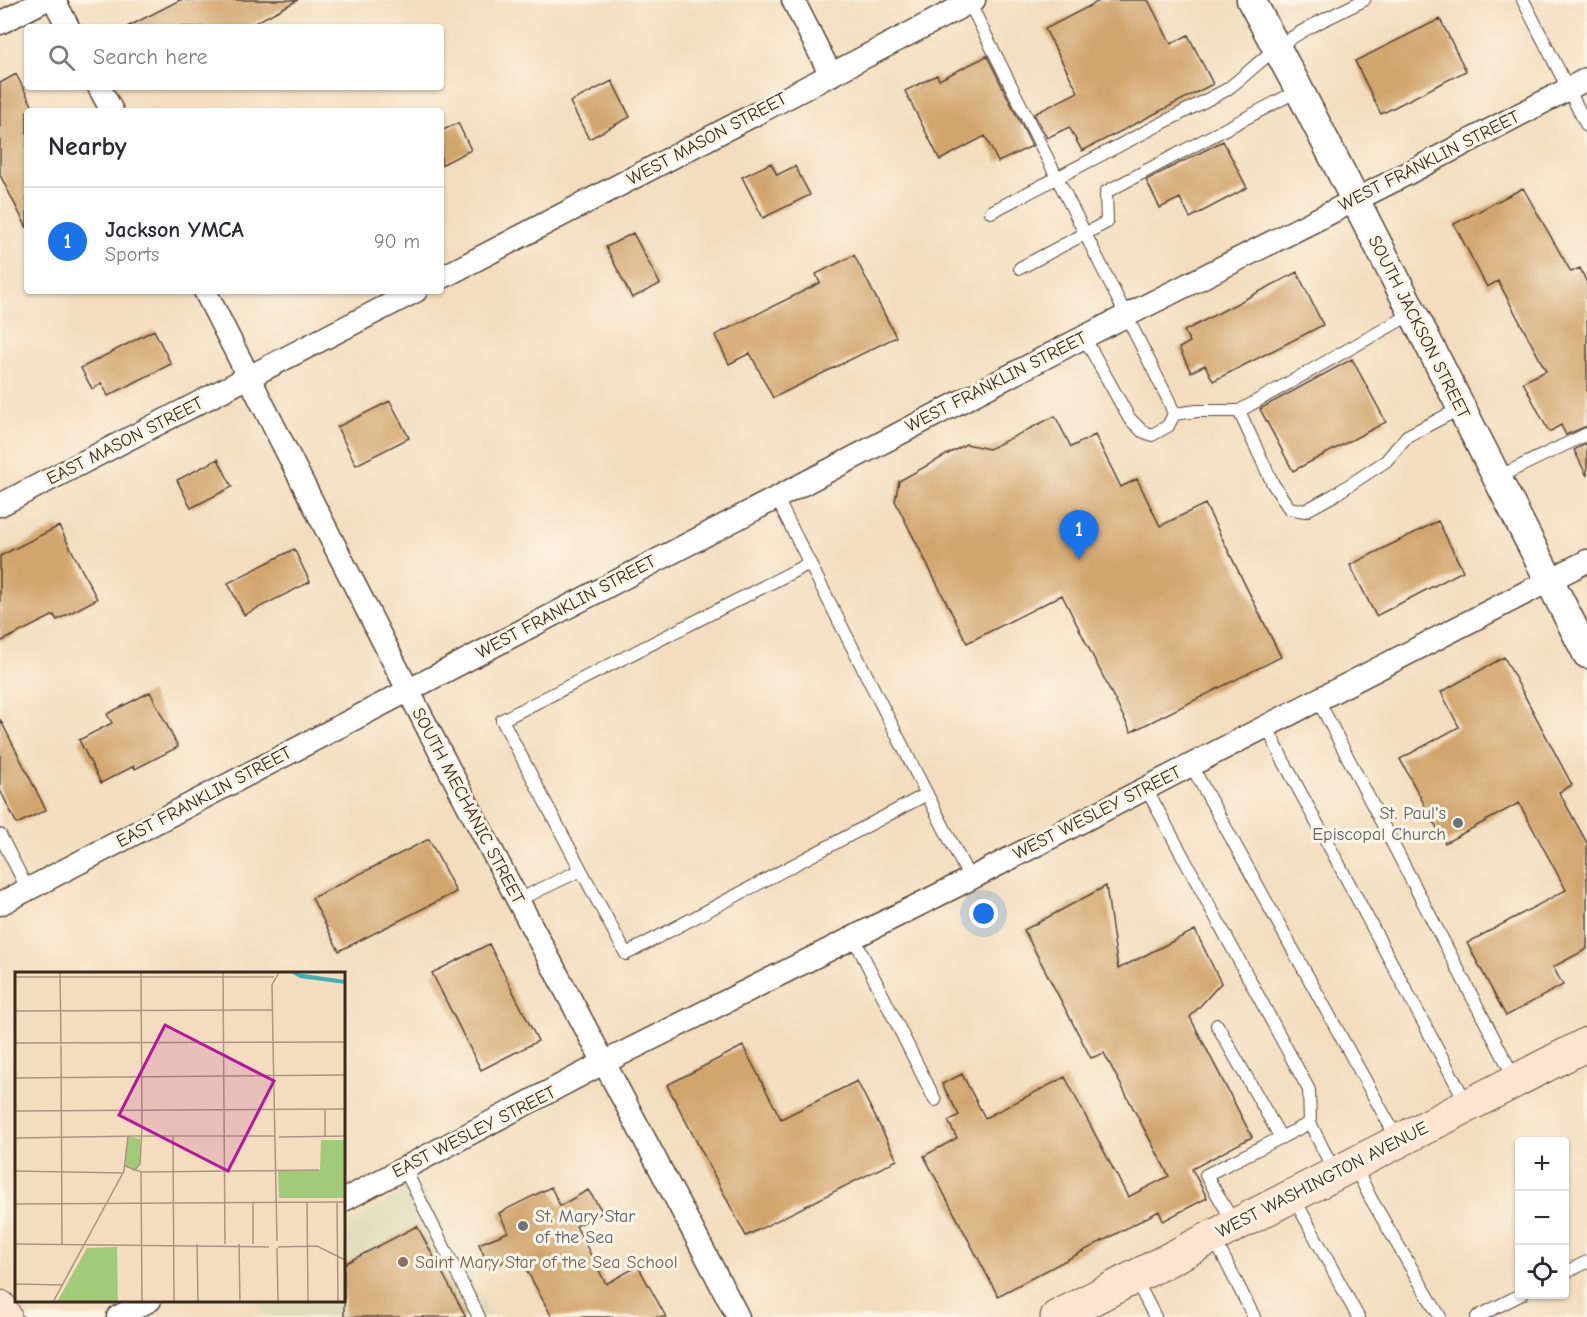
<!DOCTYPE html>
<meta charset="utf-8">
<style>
:root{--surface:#fff;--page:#f2f2f3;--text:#2b2b33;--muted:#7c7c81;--line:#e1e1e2;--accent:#1a73e8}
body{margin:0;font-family:"Comic Neue",sans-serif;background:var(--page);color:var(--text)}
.controls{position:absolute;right:18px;bottom:18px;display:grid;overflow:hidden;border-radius:6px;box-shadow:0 2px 4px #0004}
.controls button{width:54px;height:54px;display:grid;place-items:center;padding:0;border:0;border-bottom:2px solid var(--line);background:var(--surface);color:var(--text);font:30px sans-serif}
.you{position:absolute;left:984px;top:914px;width:21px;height:21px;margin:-15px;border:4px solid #fff;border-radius:50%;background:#1a73e8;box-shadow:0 0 0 9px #1a73e833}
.badge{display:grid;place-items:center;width:39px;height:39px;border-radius:50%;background:var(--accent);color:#fff;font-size:20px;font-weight:700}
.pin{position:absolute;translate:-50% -50px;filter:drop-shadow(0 2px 3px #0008)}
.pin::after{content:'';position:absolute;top:32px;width:21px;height:18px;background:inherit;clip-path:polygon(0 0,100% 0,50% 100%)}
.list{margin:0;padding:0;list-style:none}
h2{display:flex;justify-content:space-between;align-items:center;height:78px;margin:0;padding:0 24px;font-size:26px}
h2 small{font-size:20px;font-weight:400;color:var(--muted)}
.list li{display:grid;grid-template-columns:39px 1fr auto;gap:18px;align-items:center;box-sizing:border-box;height:108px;padding:0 24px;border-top:2px solid var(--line)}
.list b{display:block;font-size:22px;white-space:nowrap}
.list p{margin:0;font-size:20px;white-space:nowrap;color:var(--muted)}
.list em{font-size:20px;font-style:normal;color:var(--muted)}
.icon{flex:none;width:33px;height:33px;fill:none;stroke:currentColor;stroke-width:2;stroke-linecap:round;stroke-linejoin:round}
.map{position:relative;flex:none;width:1587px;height:1317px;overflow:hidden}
.search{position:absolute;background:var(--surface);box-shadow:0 2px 4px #0004;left:24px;top:24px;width:420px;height:66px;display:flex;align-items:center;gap:15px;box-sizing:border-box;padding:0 21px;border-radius:6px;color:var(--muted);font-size:22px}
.panel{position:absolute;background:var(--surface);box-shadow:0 2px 4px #0004;left:24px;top:108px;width:420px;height:186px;border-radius:6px}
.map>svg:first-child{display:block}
.built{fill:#e0dcbb}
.building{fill:#d1a56d}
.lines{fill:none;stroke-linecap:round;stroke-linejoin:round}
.service-casing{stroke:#574536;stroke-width:14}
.minor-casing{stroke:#574536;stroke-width:25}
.tertiary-casing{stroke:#574536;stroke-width:31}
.secondary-casing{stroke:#574536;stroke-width:35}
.service{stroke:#fff;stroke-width:12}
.minor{stroke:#fff;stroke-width:22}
.tertiary{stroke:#fff;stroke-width:28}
.secondary{stroke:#fde4d1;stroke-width:33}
.worship-dot{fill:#6b7280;stroke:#fcf5e5;stroke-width:2}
.education-dot{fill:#8d6e63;stroke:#fcf5e5;stroke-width:2}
.labels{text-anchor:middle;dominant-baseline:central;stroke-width:6;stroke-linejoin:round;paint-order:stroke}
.street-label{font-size:18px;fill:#3b2a1e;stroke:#fcf5e5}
.worship-label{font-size:18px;fill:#5b616d;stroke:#fcf5e5;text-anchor:end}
.education-label{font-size:18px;fill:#785e54;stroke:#fcf5e5;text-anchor:start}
.inset-road{fill:none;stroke:#a9957e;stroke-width:1.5}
.view{fill:#b5179e;fill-opacity:0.15;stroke:#b5179e;stroke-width:3}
.inset-edge{fill:none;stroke:#3b2a1e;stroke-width:3}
</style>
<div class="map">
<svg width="1587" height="1317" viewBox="0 0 1587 1317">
<rect width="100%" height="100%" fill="#fcf5e5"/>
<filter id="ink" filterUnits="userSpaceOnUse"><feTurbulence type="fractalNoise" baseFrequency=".0167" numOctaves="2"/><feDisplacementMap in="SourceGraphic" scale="12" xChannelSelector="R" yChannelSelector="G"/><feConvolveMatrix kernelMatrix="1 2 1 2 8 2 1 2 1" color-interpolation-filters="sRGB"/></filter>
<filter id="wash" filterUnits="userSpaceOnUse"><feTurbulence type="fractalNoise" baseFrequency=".008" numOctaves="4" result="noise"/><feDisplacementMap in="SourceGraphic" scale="24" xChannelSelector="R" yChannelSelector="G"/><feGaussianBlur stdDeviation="1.35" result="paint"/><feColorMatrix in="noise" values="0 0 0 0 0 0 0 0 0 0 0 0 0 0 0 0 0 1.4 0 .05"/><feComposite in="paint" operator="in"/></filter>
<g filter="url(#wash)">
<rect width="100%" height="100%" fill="#f3ddbe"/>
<path class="built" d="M 422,1183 L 491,1317 L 266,1317 L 258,1301 L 344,1300 L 344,1224 Z"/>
<g id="blocks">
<path class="building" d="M 180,0 L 298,0 L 247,27 L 127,27 Z
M 1101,0 L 1148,0 L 1171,44 L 1188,35 L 1213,84 L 1082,151 L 1069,127 L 1047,138 L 1034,114 L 1078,92 L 1045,29 Z
M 1440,19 L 1466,71 L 1381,114 L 1355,61 Z
M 987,56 L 1032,146 L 998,162 L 985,136 L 940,160 L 905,91 L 937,75 L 939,80 Z
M 16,74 L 35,111 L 27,111 L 27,228 L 0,175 L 0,83 Z
M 612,81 L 630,117 L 589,139 L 570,102 Z
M 458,123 L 471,150 L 441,165 L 441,131 Z
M 1223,141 L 1247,188 L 1190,218 L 1180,198 L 1160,208 L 1146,180 Z
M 771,163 L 777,175 L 795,166 L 810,195 L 763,218 L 742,177 Z
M 1523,188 L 1571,272 L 1580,268 L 1587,283 L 1587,426 L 1566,435 L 1561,425 L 1549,432 L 1523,382 L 1546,371 L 1498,281 L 1487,287 L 1454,224 Z
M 633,233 L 660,284 L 632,298 L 606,247 Z
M 854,255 L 896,337 L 773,398 L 750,353 L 729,364 L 715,335 L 820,283 L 816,274 Z
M 1297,272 L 1323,325 L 1213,381 L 1205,365 L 1191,372 L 1179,348 L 1190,342 L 1184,331 Z
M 154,330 L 171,364 L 108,396 L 102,383 L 92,389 L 81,368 Z
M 1352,359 L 1386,422 L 1293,471 L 1260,409 Z
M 390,401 L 409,438 L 356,465 L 337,427 Z
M 1055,416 L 1071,447 L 1095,435 L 1121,487 L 1137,479 L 1160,526 L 1205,504 L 1281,657 L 1131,732 L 1062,595 L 967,643 L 895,501 L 899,481 L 966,444 L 989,449 Z
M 1587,443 L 1587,476 L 1574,450 Z
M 218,459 L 232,487 L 191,508 L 177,480 Z
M 1438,521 L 1463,571 L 1376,616 L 1350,565 Z
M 59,526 L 97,599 L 57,620 L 54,615 L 0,642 L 0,556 Z
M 294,549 L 310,582 L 244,615 L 228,583 Z
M 1504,657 L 1572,785 L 1559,792 L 1587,843 L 1587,949 L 1553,967 L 1563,985 L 1506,1016 L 1467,943 L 1566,890 L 1519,803 L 1445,843 L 1400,759 L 1459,727 L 1441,692 Z
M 150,692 L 178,747 L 135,769 L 134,766 L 101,783 L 79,740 L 112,723 L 107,714 Z
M 0,719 L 46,810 L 17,824 L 0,790 Z
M 429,839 L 456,892 L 339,951 L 312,898 Z
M 1106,886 L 1118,969 L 1195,930 L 1221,983 L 1190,1017 L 1252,1137 L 1192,1169 L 1207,1198 L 1163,1221 L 1159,1211 L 998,1296 L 924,1156 L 957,1138 L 948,1121 L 959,1115 L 942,1084 L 962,1074 L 985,1118 L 1065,1077 L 1128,1197 L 1169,1176 L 1104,1053 L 1091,1058 L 1024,930 Z
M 489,944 L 538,1041 L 481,1070 L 432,973 Z
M 743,1046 L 781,1119 L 857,1081 L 897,1160 L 746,1236 L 667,1085 Z
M 551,1187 L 560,1206 L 588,1190 L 603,1212 L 576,1226 L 606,1284 L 638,1266 L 666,1317 L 552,1317 L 518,1254 L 490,1269 L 479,1244 L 508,1232 L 499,1213 Z
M 417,1226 L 466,1317 L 344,1317 L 344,1264 Z"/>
</g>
</g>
<g filter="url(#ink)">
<use href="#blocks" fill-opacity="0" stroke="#574536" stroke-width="1.5"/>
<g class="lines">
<g class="service-casing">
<path id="service" d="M 1523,0 L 1587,126
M 969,2 L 1169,401 L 1174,414 L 1168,426 L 1152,435 L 1142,431 L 1129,418 L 1084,337
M 991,212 L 1226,90 C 1244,77 1259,61 1277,48 C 1303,28 1335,15 1364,0
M 1020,268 L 1107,222 L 1106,192 L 1299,90
M 1413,313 L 1239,411 L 1273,484 L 1289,508 L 1305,511 L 1334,495 L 1386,461 L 1407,436 L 1461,408
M 1174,414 L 1197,411 L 1239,411
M 1496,478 L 1587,434
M 776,497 L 970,879
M 1318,700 L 1515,1079
M 1266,725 L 1282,758 L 1467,1104
M 1191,765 L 1398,1140
M 1146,788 L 1309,1090 L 1310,1123
M 0,835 L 28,890
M 581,870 L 626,954 L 927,794
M 518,900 L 581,870 L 502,720 L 810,563
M 853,936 L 935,1100
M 1217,1025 L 1281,1138
M 1354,1165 L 1371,1199 L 1440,1317
M 404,1168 L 479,1317
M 1293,1196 L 1358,1317
M 1235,1225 L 1206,1175 L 1310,1123 L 1335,1173
M 1214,1238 L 1254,1317
M 1564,1273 L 1587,1262
M 1135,1278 L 1155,1317
M 1477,1317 L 1522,1294"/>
</g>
<g class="minor-casing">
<path id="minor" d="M 54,0 L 68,27
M 793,0 L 831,75
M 0,23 L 45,0
M 99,87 L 112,111
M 441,278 L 974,0
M 205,291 C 273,423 339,557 408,690 C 516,900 629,1107 738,1317
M 0,505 L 416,291
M 0,904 L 1084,337 L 1397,179 L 1587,79
M 344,1200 L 605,1062 L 970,879 L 1587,561
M 118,1317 L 150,1300"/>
</g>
<g class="tertiary-casing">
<path id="tertiary" d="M 1251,0 L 1295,82 L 1587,654"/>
</g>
<g class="secondary-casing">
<path id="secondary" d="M 0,1307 L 5,1317
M 1057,1317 L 1587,1044"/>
</g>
<use href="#service" class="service"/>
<use href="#minor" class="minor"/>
<use href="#tertiary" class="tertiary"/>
<use href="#secondary" class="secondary"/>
</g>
</g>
<g class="worship-dot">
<circle cx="1458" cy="823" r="6"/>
<circle cx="523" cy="1226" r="6"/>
</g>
<circle class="education-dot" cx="403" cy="1262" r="6"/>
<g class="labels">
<g class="street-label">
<text transform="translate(707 139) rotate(-28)">WEST MASON STREET</text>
<text transform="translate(1429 161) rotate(-27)">WEST FRANKLIN STREET</text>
<text transform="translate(1419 327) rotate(63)">SOUTH JACKSON STREET</text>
<text transform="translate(996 382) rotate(-27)">WEST FRANKLIN STREET</text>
<text transform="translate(125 441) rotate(-27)">EAST MASON STREET</text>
<text transform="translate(566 607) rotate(-28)">WEST FRANKLIN STREET</text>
<text transform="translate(204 797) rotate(-28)">EAST FRANKLIN STREET</text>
<text transform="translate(468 806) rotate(62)">SOUTH MECHANIC STREET</text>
<text transform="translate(1097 813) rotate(-27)">WEST WESLEY STREET</text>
<text transform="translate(474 1132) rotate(-27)">EAST WESLEY STREET</text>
<text transform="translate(1322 1180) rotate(-27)">WEST WASHINGTON AVENUE</text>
</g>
<g class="worship-label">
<text x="1446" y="813">St. Paul's<tspan x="1446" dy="21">Episcopal Church</tspan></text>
<text x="535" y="1216" text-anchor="start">St. Mary Star<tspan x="535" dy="21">of the Sea</tspan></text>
</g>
<g class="education-label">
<text x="415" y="1262">Saint Mary Star of the Sea School</text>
</g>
</g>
<g transform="translate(15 972)">
<rect width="330" height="330" fill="#f3ddbe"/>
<path d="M 113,164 L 125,167 L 125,192 L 119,199 L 110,194 ZM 306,168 L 330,168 L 330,226 L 264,226 L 263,199 L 305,198 ZM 102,275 L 103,330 L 42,330 L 72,276 Z" fill="#a1cb78"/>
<path d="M 275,0 L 330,8 L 330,12 L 285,6 Z" fill="#3fb0b7"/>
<path class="inset-road" d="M 45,0 L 46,72M 208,0 L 210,272M 0,5 L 259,5M 0,39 L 257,38M 258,69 L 257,13 L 264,0M 0,71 L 330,70M 258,71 L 262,269M 46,73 L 47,272M 0,106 L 330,103M 0,139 L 330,137M 121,164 L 260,164M 310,164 L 310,137M 158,165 L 159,330M 264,165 L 330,164M 0,166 L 121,164M 110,194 L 126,200 L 304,198M 0,199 L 108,201M 119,199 L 125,192 L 127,156 L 126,0M 126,199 L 127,330M 292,230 L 293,330M 322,230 L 323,330M 238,231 L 238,272M 0,232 L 330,230M 0,272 L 254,275M 182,272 L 183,330M 224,272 L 225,330M 263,275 L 302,274 L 330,288M 262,276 L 263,330M 0,312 L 48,313M 38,330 L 109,199 L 113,164"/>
<path class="view" d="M 150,53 L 259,109 L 213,199 L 104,143 Z"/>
<rect width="330" height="330" class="inset-edge"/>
</g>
</svg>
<div class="controls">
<button>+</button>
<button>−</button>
<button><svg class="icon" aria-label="locate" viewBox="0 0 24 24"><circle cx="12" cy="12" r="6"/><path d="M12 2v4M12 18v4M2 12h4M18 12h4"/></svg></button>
</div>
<div class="you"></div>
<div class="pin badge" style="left:1079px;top:560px">1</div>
<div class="search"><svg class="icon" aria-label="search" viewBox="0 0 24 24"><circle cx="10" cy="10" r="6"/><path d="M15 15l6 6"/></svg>Search here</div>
<section class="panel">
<h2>Nearby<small></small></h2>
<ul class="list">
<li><span class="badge">1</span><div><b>Jackson YMCA</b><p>Sports</p></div><em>90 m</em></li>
</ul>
</section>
</div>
